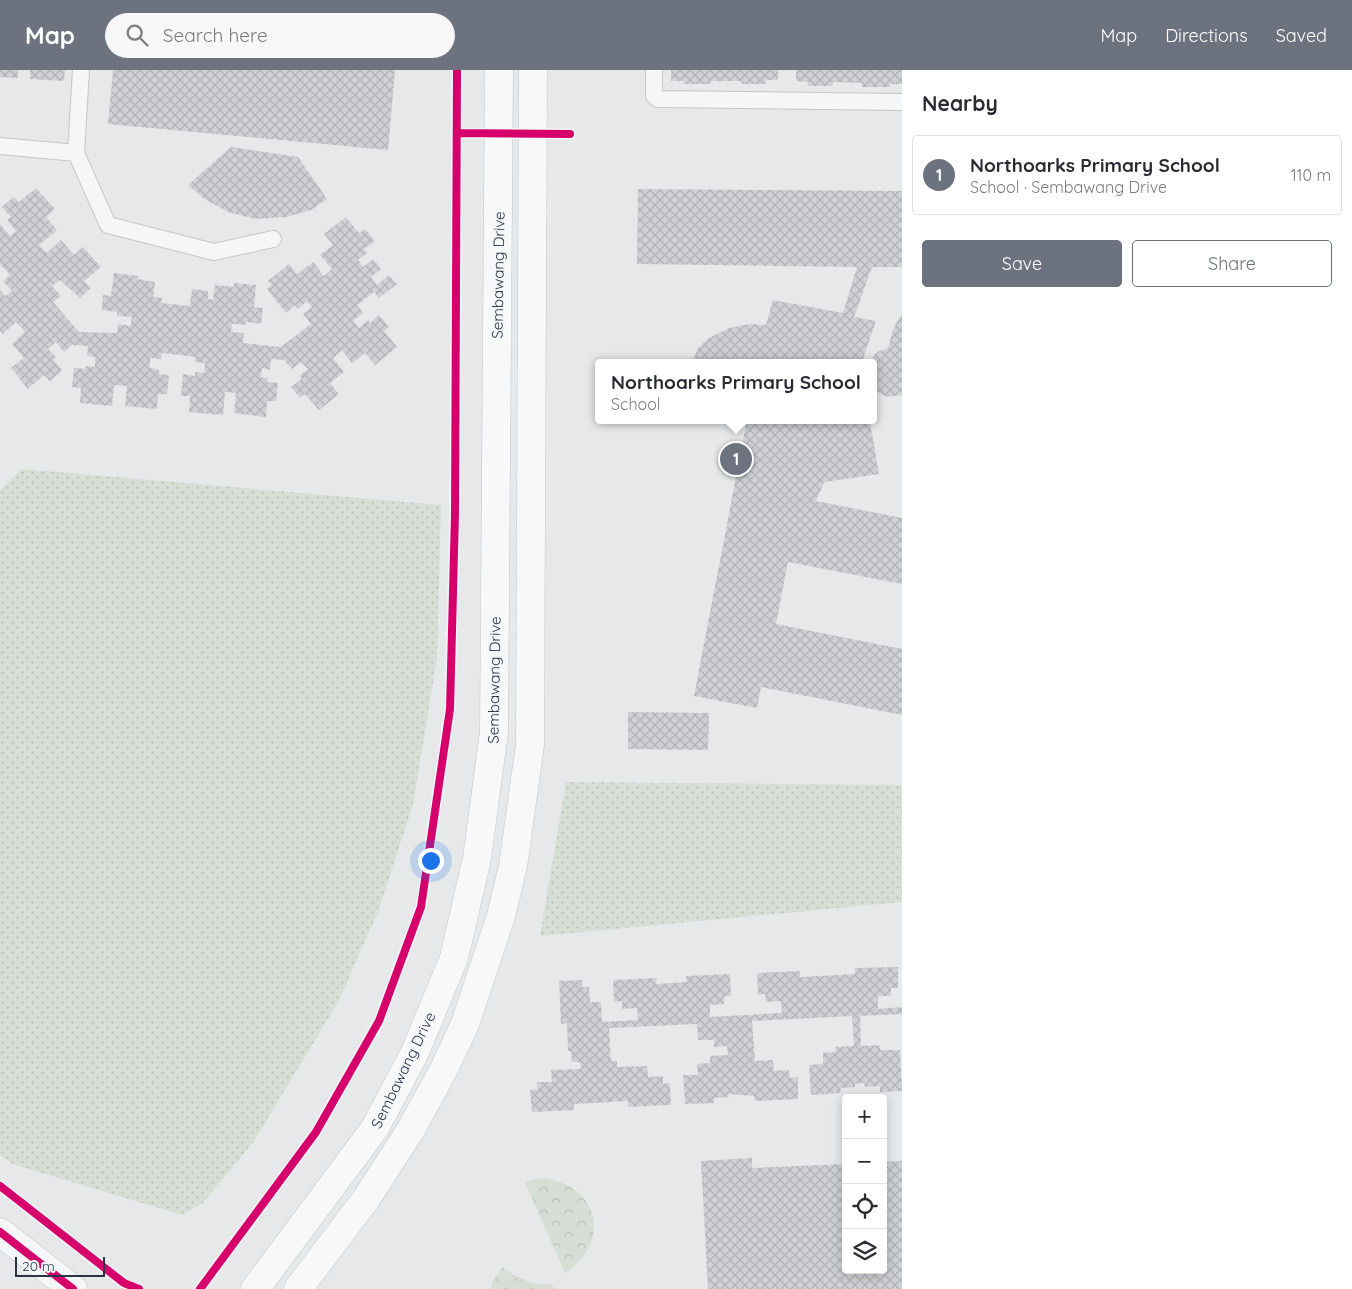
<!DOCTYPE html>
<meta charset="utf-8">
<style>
:root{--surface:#fff;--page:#f7f7f7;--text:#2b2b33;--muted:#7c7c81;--line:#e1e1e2;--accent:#6c737f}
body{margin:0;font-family:Quicksand,sans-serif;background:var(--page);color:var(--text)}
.controls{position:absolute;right:15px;bottom:15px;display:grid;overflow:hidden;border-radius:5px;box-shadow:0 2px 12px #0003}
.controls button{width:45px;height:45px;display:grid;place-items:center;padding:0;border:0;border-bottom:1px solid var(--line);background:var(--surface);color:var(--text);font:25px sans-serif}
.scale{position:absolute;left:15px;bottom:12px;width:90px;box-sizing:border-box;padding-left:5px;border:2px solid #2b3445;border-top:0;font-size:14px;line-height:18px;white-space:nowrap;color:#2b3445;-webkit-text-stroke:4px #f4f6f9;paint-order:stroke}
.you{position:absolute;left:430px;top:790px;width:18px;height:18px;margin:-12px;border:4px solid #fff;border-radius:50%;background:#1a73e8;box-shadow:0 0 0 8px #1a73e833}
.badge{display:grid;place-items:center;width:32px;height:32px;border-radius:50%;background:var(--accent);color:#fff;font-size:16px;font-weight:700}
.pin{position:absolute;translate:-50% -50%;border:2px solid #fff;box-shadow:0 1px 5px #0006}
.popup{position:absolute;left:595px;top:289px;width:282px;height:65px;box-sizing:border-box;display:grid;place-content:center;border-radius:5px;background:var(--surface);filter:drop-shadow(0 1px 4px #0005);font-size:16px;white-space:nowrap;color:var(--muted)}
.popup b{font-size:19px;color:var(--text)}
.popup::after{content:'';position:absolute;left:50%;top:100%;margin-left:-10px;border:10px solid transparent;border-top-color:var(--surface)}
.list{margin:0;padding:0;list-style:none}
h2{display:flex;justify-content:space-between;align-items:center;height:65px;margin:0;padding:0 20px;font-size:21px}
h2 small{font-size:16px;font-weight:400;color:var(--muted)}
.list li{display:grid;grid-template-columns:32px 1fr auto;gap:15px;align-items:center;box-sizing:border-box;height:80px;margin:0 10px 10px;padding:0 10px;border:1px solid var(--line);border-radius:5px}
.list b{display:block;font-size:19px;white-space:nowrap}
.list p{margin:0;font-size:16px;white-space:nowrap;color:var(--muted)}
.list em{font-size:16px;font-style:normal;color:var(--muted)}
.actions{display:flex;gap:10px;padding:15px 20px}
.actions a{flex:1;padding:11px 0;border:1px solid var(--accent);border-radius:5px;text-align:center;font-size:18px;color:var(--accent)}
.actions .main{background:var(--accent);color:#fff}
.icon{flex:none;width:28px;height:28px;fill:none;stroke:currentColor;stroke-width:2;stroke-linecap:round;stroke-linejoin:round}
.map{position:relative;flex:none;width:902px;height:1219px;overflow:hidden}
header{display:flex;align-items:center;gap:30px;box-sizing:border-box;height:70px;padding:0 25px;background:var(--accent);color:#fff}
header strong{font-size:24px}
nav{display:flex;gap:28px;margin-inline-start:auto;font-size:18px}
.search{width:350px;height:45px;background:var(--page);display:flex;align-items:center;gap:12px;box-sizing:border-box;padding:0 18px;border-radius:28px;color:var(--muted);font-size:19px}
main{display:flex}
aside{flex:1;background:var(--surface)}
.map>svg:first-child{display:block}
.grass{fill:url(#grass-dots)}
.park{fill:url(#park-crowns)}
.building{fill:url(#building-cross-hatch)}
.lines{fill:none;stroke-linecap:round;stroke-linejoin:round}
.service-casing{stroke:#c4c6c8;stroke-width:18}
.minor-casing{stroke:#c4c6c8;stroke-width:29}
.secondary-casing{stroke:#c4c6c8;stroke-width:29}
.service{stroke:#f5f6f7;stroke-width:16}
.minor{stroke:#f5f6f7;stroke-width:28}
.secondary{stroke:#f8f8f8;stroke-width:28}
.cycleway-casing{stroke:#f4f6f9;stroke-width:11}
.cycleway{stroke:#d6006c;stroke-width:8}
.labels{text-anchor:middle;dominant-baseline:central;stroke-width:4;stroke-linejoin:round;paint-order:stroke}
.street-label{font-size:15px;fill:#2b3445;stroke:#f4f6f9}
</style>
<header>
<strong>Map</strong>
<div class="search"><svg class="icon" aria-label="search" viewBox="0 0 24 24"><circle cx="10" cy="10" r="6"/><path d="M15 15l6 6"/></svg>Search here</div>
<nav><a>Map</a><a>Directions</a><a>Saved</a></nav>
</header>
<main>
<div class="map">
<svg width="902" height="1219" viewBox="0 0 902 1219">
<defs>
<pattern id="grass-dots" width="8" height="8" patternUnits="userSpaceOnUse" patternTransform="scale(1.25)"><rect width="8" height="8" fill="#d6ded6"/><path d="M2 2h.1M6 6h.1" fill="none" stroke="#b8bfb9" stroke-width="1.8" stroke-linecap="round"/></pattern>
<pattern id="park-crowns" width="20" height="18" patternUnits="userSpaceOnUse" patternTransform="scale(1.25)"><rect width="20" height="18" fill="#d6ded6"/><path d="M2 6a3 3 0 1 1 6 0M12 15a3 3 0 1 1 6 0" fill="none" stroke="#b8bfb9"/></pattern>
<pattern id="building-cross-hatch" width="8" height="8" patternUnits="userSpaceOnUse" patternTransform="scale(1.25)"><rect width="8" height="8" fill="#ced0d3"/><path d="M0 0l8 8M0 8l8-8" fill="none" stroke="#b1b3b6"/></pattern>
</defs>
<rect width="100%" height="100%" fill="#e6e8ea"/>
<path class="grass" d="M 22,399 L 441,435 L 437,589 L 413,734 L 378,842 L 337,934 L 254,1071 L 203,1133 L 182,1145 L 12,1094 L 0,1085 L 0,420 Z
M 566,712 L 902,715 L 902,832 L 540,866 Z"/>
<path class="park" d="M 542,1108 C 599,1114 613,1172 565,1203 L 525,1112 Z
M 503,1197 C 516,1208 533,1216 551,1214 L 555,1219 L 491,1219 L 493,1211 Z"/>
<path class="building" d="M 0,0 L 18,0 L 18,8 L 0,7 Z
M 30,0 L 65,0 L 64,11 L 30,9 Z
M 113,0 L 395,0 L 388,80 L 108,54 Z
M 671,0 L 778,0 L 778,10 L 766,10 L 766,14 L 742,14 L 741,11 L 711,11 L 711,14 L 684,14 L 683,11 L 671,11 Z
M 796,0 L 902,0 L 902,14 L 890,14 L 890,17 L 862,17 L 862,13 L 833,12 L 832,16 L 808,16 L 808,12 L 796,11 Z
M 231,77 L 298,87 L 327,129 L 311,140 L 286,147 L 256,149 L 228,142 L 203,128 L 188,115 Z
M 36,118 L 55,139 L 46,147 L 57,160 L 39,175 L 47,183 L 61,170 L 74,185 L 83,177 L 101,197 L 84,211 L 91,218 L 80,228 L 60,210 L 52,216 L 61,226 L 53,232 L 79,262 L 117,263 L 118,254 L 130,256 L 132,247 L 117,246 L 117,242 L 102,240 L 103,225 L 111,226 L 114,203 L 138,206 L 137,209 L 155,212 L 153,227 L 162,228 L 161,233 L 190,236 L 192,219 L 208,221 L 208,229 L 213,230 L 215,215 L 234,217 L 234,213 L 256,215 L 254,237 L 263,238 L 261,254 L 246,252 L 245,255 L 232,254 L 231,262 L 244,263 L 243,273 L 281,277 L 311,254 L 303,244 L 312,237 L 307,231 L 298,239 L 295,235 L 286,243 L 267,219 L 272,215 L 268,211 L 289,194 L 297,204 L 313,192 L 324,206 L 332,199 L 320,185 L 333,175 L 324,164 L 346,147 L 359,163 L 365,159 L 375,171 L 364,179 L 367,183 L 358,190 L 363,197 L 373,189 L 381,199 L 371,207 L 377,215 L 389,205 L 397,214 L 379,228 L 374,222 L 357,235 L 363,243 L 353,251 L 359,258 L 368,250 L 370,253 L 379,245 L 389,257 L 384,261 L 397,277 L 375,295 L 365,283 L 352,293 L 342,280 L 333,288 L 344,302 L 330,313 L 339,324 L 319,340 L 305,324 L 300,328 L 291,317 L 302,309 L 299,306 L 308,299 L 301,292 L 292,299 L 284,290 L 271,289 L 270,300 L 262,298 L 261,307 L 268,308 L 267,312 L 278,313 L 276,331 L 267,331 L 266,347 L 234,343 L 236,323 L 225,322 L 223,345 L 189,342 L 190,326 L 181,326 L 183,304 L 195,306 L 195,302 L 204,303 L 205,293 L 195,292 L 195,287 L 162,283 L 161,289 L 150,288 L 150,298 L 159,300 L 159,304 L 169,305 L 167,324 L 158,324 L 157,339 L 125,336 L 127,316 L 114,315 L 112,336 L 80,333 L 81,318 L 72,317 L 74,298 L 85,299 L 86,296 L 95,297 L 95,287 L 87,286 L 88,276 L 72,275 L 64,282 L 56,272 L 48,279 L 56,287 L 53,290 L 62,300 L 50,311 L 44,305 L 28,319 L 11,298 L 24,288 L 12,274 L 25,262 L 16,252 L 3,264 L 0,261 L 0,220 L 5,226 L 12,221 L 3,211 L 10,205 L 0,194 L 0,154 L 10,166 L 16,161 L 7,150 L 11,147 L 2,137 L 14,127 L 19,132 Z
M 638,119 L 902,121 L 902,197 L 872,197 L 854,247 L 876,251 L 863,289 L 870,291 L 877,282 L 888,278 L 894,257 L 902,244 L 902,325 L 887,327 L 874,320 L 874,293 L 692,293 L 698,278 L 709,268 L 729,258 L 750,254 L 766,255 L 773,230 L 843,243 L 857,197 L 637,194 Z
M 747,350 L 846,350 L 845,354 L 870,352 L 879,404 L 824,412 L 816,431 L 902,448 L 902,514 L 788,492 L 776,554 L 902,579 L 902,645 L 761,617 L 757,638 L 694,626 Z
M 628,642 L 709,643 L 708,680 L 628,679 Z
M 898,897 L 898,918 L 891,918 L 891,926 L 878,926 L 878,939 L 902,937 L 902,944 L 860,946 L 861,976 L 880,975 L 880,980 L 900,980 L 902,1021 L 880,1022 L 880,1016 L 865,1017 L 864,1013 L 855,1014 L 855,1017 L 841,1018 L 840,1023 L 811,1025 L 809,995 L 823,994 L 823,983 L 836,982 L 835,977 L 854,976 L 852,946 L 752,951 L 755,991 L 773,990 L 774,1001 L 789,1000 L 790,1008 L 798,1007 L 798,1029 L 755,1031 L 754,1026 L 728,1024 L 729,1027 L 714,1028 L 714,1033 L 685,1034 L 683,1005 L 698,1005 L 697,994 L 710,993 L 710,986 L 728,985 L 727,976 L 714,977 L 714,970 L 698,970 L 697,954 L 609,958 L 611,991 L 617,991 L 617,997 L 647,996 L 648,1007 L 663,1006 L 663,1014 L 670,1013 L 671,1035 L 628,1037 L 628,1031 L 574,1034 L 574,1040 L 532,1042 L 530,1020 L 538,1019 L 537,1012 L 552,1012 L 551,1000 L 581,999 L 580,992 L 572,992 L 571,981 L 568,981 L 567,953 L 561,954 L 559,911 L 582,910 L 582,917 L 589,917 L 590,932 L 601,932 L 602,952 L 638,950 L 637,938 L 622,939 L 622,931 L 614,932 L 613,910 L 657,908 L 656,914 L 687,912 L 686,906 L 730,904 L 731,926 L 724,926 L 724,934 L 710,935 L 710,947 L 782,943 L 781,931 L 766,932 L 765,924 L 758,925 L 757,903 L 800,901 L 800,907 L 855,904 L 855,898 Z
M 752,1088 L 752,1098 L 846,1094 L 846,1200 L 883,1200 L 883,1092 L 902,1091 L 902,1219 L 708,1219 L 701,1091 Z"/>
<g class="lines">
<g class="service-casing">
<path id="service" d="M 81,0 L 76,83 L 108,155 L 214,182 L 273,169
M 654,0 L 654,26 L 658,29 L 902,32
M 0,76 L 76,83"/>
</g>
<g class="minor-casing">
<path id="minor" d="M 0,1162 L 73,1219"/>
</g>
<g class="secondary-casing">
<path id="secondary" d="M 255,1219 L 375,1058 L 415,982 L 454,888 L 477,788 L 494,662 L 499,0
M 298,1219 L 366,1129 L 410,1061 L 444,999 L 465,954 L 501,846 L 513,796 L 530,675 L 533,0"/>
</g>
<use href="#service" class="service"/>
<use href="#minor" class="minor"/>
<use href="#secondary" class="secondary"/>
<g class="cycleway-casing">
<path id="cycleway" d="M 457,63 L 570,64
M 0,1116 L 124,1213 L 139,1219
M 0,1162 L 73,1219
M 200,1219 L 316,1062 L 379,951 L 421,837 L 450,639 L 455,444 L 457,0"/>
</g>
<use href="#cycleway" class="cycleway"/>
</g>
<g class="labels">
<g class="street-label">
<text transform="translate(498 205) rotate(-89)">Sembawang Drive</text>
<text transform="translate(494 610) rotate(-89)">Sembawang Drive</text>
<text transform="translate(403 1000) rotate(-64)">Sembawang Drive</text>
</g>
</g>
</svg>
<div class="controls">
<button>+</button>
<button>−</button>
<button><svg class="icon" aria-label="locate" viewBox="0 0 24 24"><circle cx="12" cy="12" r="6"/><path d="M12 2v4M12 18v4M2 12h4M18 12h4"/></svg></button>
<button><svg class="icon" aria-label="layers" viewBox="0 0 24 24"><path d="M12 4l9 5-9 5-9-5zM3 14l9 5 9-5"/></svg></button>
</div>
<div class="scale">20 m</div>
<div class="you"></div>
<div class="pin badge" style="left:736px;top:389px">1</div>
<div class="popup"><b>Northoarks Primary School</b>School</div>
</div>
<aside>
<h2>Nearby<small></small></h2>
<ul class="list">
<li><span class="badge">1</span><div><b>Northoarks Primary School</b><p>School · Sembawang Drive</p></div><em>110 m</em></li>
</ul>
<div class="actions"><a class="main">Save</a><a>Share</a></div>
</aside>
</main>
